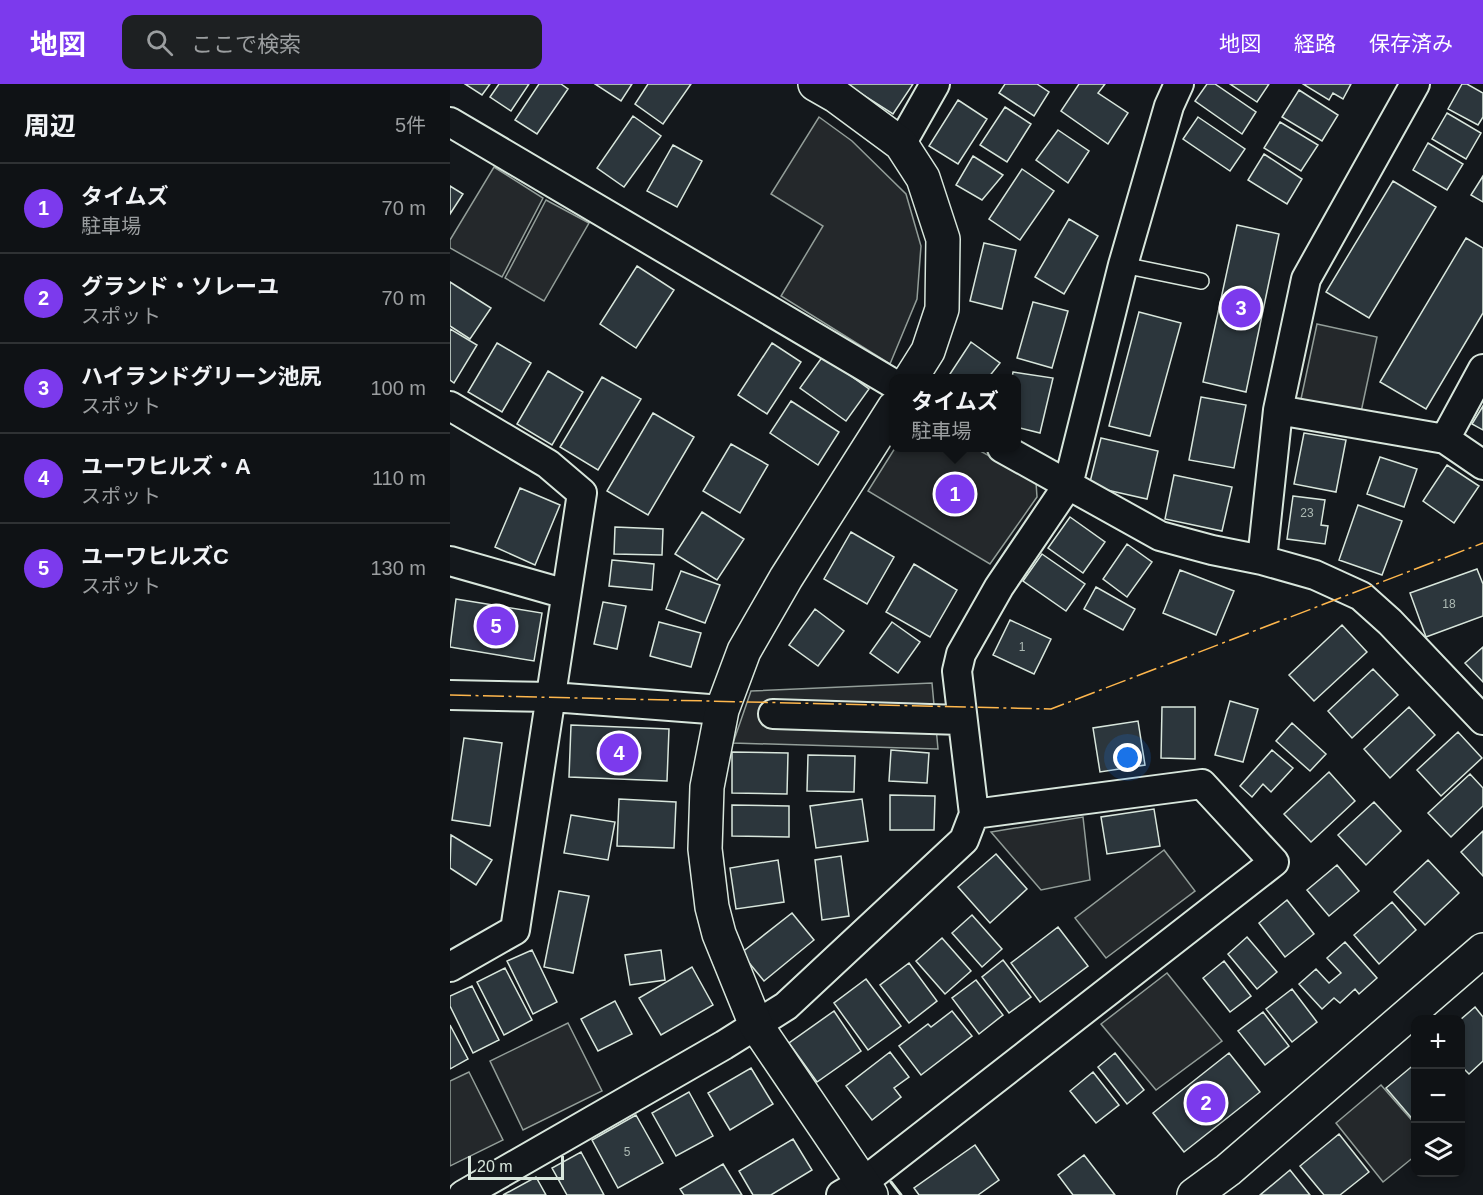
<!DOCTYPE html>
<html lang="ja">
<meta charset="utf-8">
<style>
:root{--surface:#0f1215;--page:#1d2022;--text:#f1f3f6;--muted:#9b9ea0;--line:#2f3234;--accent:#7c3aed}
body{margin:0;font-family:Helvetica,"Noto Sans JP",sans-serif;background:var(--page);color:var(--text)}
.controls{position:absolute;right:18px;bottom:18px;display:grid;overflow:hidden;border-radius:12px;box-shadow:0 3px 9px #0003}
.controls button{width:54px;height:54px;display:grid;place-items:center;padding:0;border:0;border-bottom:2px solid var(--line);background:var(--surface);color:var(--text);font:30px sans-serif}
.scale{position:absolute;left:18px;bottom:15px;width:96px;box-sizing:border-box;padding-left:6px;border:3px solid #d8e6dc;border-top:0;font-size:16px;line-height:21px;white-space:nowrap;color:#d8e6dc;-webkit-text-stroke:4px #14181c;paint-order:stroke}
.you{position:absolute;left:678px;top:674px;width:21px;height:21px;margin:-15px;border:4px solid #fff;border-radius:50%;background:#1a73e8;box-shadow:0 0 0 9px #1a73e833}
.badge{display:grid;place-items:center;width:39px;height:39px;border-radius:50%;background:var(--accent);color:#fff;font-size:20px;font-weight:700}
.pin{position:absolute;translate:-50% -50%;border:3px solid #fff;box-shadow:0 2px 6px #0006}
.popup{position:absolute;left:439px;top:290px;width:132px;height:78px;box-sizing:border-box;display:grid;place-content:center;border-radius:12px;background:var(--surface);filter:drop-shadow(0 2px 4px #0005);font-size:20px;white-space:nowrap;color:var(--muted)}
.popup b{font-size:22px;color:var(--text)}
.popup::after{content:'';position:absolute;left:50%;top:100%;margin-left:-12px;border:12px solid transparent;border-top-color:var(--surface)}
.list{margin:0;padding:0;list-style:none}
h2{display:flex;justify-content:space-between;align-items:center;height:78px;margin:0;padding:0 24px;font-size:26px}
h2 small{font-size:20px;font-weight:400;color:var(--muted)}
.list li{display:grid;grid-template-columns:39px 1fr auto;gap:18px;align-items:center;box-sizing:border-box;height:90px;padding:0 24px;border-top:2px solid var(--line)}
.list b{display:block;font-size:22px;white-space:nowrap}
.list p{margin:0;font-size:20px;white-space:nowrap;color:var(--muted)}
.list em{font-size:20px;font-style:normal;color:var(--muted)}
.icon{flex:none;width:33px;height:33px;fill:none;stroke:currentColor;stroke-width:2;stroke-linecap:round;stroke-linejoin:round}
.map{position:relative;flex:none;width:1033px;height:1111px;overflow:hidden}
header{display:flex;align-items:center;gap:36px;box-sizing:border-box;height:84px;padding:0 30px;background:var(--accent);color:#fff}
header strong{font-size:28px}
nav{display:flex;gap:33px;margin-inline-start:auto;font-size:21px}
.search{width:420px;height:54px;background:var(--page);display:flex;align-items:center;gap:15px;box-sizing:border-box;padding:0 21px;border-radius:12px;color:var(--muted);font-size:22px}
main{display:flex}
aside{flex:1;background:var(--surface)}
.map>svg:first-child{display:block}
.parking{fill:#24282b;stroke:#939e99;stroke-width:1.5}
.building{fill:#2c363c;stroke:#d8e6dc;stroke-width:1.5}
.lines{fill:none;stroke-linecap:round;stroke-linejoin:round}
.service-casing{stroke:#d8e6dc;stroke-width:18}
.minor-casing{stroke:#d8e6dc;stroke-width:32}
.tertiary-casing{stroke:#d8e6dc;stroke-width:36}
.service{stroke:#14181c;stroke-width:15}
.minor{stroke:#14181c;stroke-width:28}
.tertiary{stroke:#14181c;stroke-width:33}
.wall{stroke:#d8e6dc;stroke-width:3}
.power{stroke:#ffb74d;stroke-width:1.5;stroke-dasharray:21 4.5 3 4.5;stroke-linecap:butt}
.labels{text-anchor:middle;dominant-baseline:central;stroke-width:4.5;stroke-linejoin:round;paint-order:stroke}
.number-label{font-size:12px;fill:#adbab4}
</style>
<header>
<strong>地図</strong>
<div class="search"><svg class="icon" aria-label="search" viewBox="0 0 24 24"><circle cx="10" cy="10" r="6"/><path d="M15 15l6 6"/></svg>ここで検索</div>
<nav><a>地図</a><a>経路</a><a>保存済み</a></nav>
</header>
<main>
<aside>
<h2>周辺<small>5件</small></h2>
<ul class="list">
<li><span class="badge">1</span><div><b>タイムズ</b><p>駐車場</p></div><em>70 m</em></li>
<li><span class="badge">2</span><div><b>グランド・ソレーユ</b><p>スポット</p></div><em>70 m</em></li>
<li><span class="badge">3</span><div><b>ハイランドグリーン池尻</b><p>スポット</p></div><em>100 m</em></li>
<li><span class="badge">4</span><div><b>ユーワヒルズ・A</b><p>スポット</p></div><em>110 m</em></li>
<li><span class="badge">5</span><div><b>ユーワヒルズC</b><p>スポット</p></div><em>130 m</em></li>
</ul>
</aside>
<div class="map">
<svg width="1033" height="1111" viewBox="0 0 1033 1111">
<rect width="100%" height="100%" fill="#14181c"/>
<path class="parking" d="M 369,33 L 402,57 L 456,110 L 471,162 L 467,215 L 440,280 L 331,212 L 373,142 L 321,110 Z
M 44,83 L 93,114 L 52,193 L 0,164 L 0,156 Z
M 96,116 L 139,139 L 94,217 L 55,194 Z
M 867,240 L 927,253 L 911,328 L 851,315 Z
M 445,364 L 525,364 L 586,398 L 587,413 L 540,480 L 418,407 Z
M 482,599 L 488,665 L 283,659 L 301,607 Z
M 633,733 L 640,796 L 591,806 L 541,748 Z
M 714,766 L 745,807 L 656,874 L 625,834 Z
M 717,889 L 772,957 L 706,1006 L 651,940 Z
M 118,939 L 152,1007 L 73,1046 L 40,977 Z
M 19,988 L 53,1056 L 0,1082 L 0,997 Z
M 931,1001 L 966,1041 L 965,1072 L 933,1098 L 886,1039 Z"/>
<path class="building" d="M 15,0 L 40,0 L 32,11 Z
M 49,0 L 79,0 L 61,27 L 40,13 Z
M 89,0 L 111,0 L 118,5 L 87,50 L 65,36 Z
M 145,0 L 182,0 L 171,17 Z
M 198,0 L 241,0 L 213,40 L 185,20 Z
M 396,0 L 463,0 L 443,30 Z
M 555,0 L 587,0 L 599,8 L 584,32 L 549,9 Z
M 629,0 L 655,0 L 648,9 L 678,29 L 658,60 L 611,27 Z
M 757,0 L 765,0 L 806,28 L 792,50 L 745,17 Z
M 780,0 L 819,0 L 807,18 Z
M 853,0 L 901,0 L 893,15 L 883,9 L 879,16 Z
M 1012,0 L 1017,0 L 1033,9 L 1033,33 L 1028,41 L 998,25 Z
M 849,6 L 888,31 L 872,57 L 832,33 Z
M 508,16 L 537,35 L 508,80 L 479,62 Z
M 555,23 L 581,40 L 557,78 L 530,61 Z
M 997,29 L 1031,49 L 1016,75 L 982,55 Z
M 183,32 L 211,52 L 174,103 L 147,84 Z
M 748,33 L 795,65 L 780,87 L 733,55 Z
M 830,38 L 868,61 L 851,87 L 814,64 Z
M 608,46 L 639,67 L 618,99 L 586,76 Z
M 978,59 L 1013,80 L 997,106 L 963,86 Z
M 223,61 L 252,77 L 227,123 L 197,107 Z
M 814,70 L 852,95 L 837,120 L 798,96 Z
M 523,72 L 553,91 L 532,116 L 506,101 Z
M 572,85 L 604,107 L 570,156 L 539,135 Z
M 1033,92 L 1033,118 L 1021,111 Z
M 943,97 L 986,123 L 919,234 L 876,208 Z
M 0,102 L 13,110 L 0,130 Z
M 619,135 L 648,152 L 614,210 L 585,193 Z
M 787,141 L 829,150 L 796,308 L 753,298 Z
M 1016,154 L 1033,164 L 1033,229 L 976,325 L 930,298 Z
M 534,159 L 566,166 L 552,225 L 520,217 Z
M 187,182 L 224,206 L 186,264 L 150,240 Z
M 0,198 L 41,224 L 20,255 L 0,242 Z
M 583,218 L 618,227 L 602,284 L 567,274 Z
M 689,228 L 731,239 L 700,352 L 659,342 Z
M 0,245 L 27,261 L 4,299 L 0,296 Z
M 521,258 L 550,279 L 538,294 L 503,294 L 500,290 Z
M 47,259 L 81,279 L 52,328 L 18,308 Z
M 322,259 L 351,278 L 317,330 L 288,311 Z
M 373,272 L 419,305 L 396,337 L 350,304 Z
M 98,287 L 133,308 L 102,361 L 67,340 Z
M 563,288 L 603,294 L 590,349 L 566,343 L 566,294 L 562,294 Z
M 152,293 L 191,315 L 148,386 L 110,363 Z
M 751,313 L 796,321 L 784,384 L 739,376 Z
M 341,317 L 389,348 L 368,381 L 320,349 Z
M 1033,322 L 1033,346 L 1022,340 Z
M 203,329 L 244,353 L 198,431 L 157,407 Z
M 854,349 L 896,356 L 886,408 L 844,400 Z
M 651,354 L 708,367 L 697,415 L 639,402 Z
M 281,360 L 318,381 L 290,429 L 253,407 Z
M 930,373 L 967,385 L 954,423 L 917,410 Z
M 997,381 L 1029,402 L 1004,439 L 973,417 Z
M 724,391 L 782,403 L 772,447 L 715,435 Z
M 70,404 L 110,421 L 85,481 L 45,463 Z
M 843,412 L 875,416 L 871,441 L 878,442 L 875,460 L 837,455 Z
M 908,421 L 952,437 L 932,491 L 889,476 Z
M 252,428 L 294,455 L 267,496 L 225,470 Z
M 620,433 L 655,458 L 633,489 L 598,464 Z
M 165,443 L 213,445 L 212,471 L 164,470 Z
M 401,448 L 444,473 L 417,520 L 374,495 Z
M 677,460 L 702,478 L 677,513 L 653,495 Z
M 592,470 L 635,500 L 616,527 L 573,497 Z
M 162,476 L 204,480 L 202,506 L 159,502 Z
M 464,480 L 507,506 L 480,553 L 436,528 Z
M 1027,485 L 1033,500 L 1033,532 L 976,553 L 960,509 Z
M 730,486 L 784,507 L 766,551 L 713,529 Z
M 231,487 L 270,501 L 255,539 L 216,525 Z
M 646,503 L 685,525 L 673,546 L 634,525 Z
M 6,515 L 92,529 L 84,577 L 0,563 Z
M 153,518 L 176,522 L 167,565 L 144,560 Z
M 365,525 L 394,547 L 368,582 L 339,561 Z
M 560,536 L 601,555 L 584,590 L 543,571 Z
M 209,538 L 251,549 L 241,583 L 200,572 Z
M 442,538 L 470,558 L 448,589 L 420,569 Z
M 892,541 L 917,568 L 864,617 L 839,591 Z
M 1033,563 L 1033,598 L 1015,579 Z
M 923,585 L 948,611 L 902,654 L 878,627 Z
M 780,617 L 808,625 L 793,678 L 765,671 Z
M 712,623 L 745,623 L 745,675 L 711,674 Z
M 959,623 L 985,651 L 940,694 L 914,665 Z
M 688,637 L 695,681 L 650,688 L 643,644 Z
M 842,639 L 876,670 L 860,687 L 826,657 Z
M 121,641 L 219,645 L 217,697 L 119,693 Z
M 1008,648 L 1032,674 L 991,712 L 967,686 Z
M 14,654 L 52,659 L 40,742 L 2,736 Z
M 441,666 L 479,669 L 477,699 L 439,697 Z
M 822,666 L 843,684 L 821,708 L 813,700 L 802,713 L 790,702 Z
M 282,668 L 338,669 L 337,710 L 282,709 Z
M 358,671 L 405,672 L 404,708 L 357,707 Z
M 879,688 L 905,717 L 861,758 L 834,730 Z
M 1020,690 L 1033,704 L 1033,722 L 1001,753 L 978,729 Z
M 440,711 L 485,712 L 484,746 L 440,746 Z
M 169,715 L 226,718 L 224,764 L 167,762 Z
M 412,715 L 418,757 L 366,764 L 360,722 Z
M 924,718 L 951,747 L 916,781 L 888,751 Z
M 282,721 L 339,722 L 339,753 L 282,752 Z
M 704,725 L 710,762 L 657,770 L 651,733 Z
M 121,731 L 165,738 L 158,776 L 114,769 Z
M 1033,747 L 1033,792 L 1011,768 Z
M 1,751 L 42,776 L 26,801 L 0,784 Z
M 546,770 L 577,805 L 540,839 L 508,803 Z
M 391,772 L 399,832 L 372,836 L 365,776 Z
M 328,776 L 334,818 L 286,825 L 280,784 Z
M 978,776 L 1009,809 L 975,841 L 944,808 Z
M 887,781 L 909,807 L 879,832 L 857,806 Z
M 109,807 L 139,812 L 123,889 L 94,883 Z
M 837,816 L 864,850 L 835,873 L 809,839 Z
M 942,818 L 966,846 L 929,880 L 904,851 Z
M 342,829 L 364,856 L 314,897 L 291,869 Z
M 522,831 L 552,865 L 532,883 L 502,849 Z
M 608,843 L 638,882 L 590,918 L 561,879 Z
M 797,853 L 827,888 L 807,905 L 778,870 Z
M 492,854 L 521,887 L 495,910 L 466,877 Z
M 895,858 L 927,894 L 909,910 L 905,905 L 890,919 L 884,914 L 872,925 L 849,900 L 866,885 L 879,899 L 891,889 L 877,874 Z
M 82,866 L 107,918 L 83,930 L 57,877 Z
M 211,866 L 215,896 L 180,901 L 175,871 Z
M 553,876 L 581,913 L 559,929 L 532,893 Z
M 774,877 L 801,912 L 780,928 L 753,894 Z
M 459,879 L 487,917 L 459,939 L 430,901 Z
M 242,883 L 263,921 L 211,951 L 189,914 Z
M 55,884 L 82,936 L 54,951 L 27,898 Z
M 416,895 L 451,942 L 418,966 L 384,919 Z
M 526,896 L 553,931 L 529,950 L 502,914 Z
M 22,902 L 49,956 L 23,969 L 0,922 L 0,912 Z
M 842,905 L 867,938 L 842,958 L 816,925 Z
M 165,917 L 182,950 L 148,967 L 131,935 Z
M 1025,923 L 1033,933 L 1033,977 L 1019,990 L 1010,981 L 1010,959 L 1012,958 L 1010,936 Z
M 384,927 L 411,967 L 367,998 L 339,959 Z
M 502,927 L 522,952 L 471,991 L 449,962 L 478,940 L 481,943 Z
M 813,928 L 839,962 L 815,981 L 788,947 Z
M 0,941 L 18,975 L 0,985 Z
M 440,968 L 459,993 L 444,1004 L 451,1013 L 422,1036 L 396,1002 Z
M 665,969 L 694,1006 L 677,1020 L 648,983 Z
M 779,969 L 810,1008 L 734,1068 L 703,1029 Z
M 966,979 L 966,1038 L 965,1038 L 936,1004 Z
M 301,984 L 323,1020 L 280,1046 L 258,1009 Z
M 643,988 L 669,1021 L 646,1039 L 620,1007 Z
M 239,1008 L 263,1052 L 226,1072 L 202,1029 Z
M 186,1031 L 213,1079 L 168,1104 L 142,1056 Z
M 889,1050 L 919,1088 L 890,1111 L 874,1111 L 850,1082 Z
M 343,1055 L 362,1086 L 321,1111 L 303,1111 L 289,1087 Z
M 525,1061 L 549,1096 L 528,1111 L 469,1111 L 464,1104 Z
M 131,1068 L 154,1111 L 117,1111 L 102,1084 Z
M 634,1071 L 665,1111 L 623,1111 L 608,1091 Z
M 273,1080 L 292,1111 L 234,1111 L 230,1105 Z
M 840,1086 L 860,1111 L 810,1111 Z
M 86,1093 L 96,1111 L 53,1111 Z"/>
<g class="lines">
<g class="service-casing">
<path id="service" d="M 673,181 L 751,197"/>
</g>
<g class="minor-casing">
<path id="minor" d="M 0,38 L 444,300
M 451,60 L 485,0
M 0,322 L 98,380 L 132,409 L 65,846 L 0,883
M 828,326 L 995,355 L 1033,381
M 995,355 L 1033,285
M 552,364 L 710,452 L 762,466 L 812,476 L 865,491 L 911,512 L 940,538 L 1033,636
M 812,476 L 828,326 L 856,195 L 965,0
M 0,477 L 116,510
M 0,611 L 102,613 L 272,626
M 323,630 L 511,636
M 13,1111 L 274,961 L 336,922 L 514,756 L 524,730 L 507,587 L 511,570 L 549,503 L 618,401 L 673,181 L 719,22 L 729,0
M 391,1111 L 412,1099 L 824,778 L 752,700 L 524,730"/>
</g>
<g class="tertiary-casing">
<path id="tertiary" d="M 365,0 L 386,12 L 451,60 L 473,94 L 493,155 L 492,225 L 478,267 L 461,294
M 421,1111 L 306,941 L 269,850 L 262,823 L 255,765 L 257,703 L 272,626 L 294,567 L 336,494 L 444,324
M 744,1111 L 778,1086 L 1033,866"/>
</g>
<use href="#service" class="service"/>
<use href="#minor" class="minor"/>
<use href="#tertiary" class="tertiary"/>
<path class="wall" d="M 441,1098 L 451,1111"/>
<path class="power" d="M 0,611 L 601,625 L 1033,459"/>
</g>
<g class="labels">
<g class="number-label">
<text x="857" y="429">23</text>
<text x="999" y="520">18</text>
<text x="572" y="563">1</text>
<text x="177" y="1068">5</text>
</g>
</g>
</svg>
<div class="controls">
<button>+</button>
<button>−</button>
<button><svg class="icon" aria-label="layers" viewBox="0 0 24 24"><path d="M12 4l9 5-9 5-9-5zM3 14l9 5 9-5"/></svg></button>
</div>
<div class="scale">20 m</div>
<div class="you"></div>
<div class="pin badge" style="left:505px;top:410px">1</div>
<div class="popup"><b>タイムズ</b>駐車場</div>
<div class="pin badge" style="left:756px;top:1019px">2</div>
<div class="pin badge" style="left:791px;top:224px">3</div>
<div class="pin badge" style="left:169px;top:669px">4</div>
<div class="pin badge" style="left:46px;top:542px">5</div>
</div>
</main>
